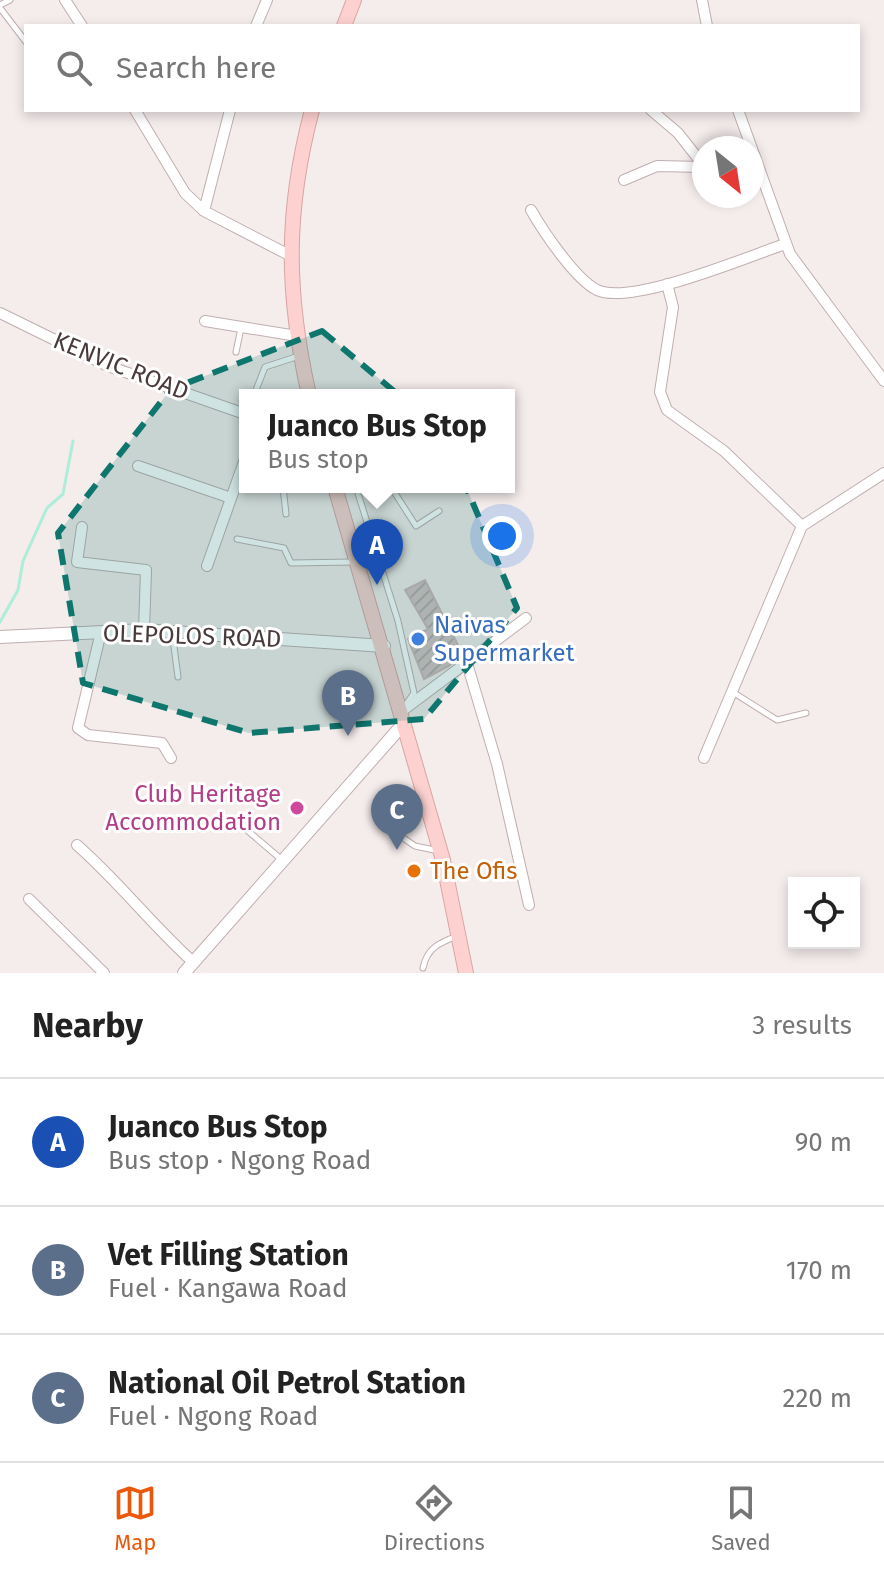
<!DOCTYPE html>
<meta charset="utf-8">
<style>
:root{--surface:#fff;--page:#f2f2f2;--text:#222;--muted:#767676;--line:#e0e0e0;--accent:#ea580c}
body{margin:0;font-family:"Fira Sans",sans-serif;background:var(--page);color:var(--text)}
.controls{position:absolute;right:24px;bottom:24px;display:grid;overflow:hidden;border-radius:0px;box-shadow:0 4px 12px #0003}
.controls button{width:72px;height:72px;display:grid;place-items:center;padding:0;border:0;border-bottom:2px solid var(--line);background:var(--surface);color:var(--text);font:40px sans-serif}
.compass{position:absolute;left:692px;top:136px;width:72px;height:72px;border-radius:50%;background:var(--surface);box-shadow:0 4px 12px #0003;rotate:150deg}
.you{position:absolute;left:502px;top:536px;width:28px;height:28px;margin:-20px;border:6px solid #fff;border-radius:50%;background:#1a73e8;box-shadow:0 0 0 12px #1a73e833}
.badge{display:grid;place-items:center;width:52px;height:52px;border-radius:50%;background:var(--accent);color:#fff;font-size:26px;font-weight:700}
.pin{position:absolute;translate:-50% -66px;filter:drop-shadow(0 2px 4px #0008)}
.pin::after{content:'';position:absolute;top:42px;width:28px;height:24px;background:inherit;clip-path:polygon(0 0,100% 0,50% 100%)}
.popup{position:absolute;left:239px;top:389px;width:276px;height:104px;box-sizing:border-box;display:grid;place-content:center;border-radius:0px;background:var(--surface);filter:drop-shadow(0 2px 6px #0005);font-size:26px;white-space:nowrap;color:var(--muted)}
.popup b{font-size:30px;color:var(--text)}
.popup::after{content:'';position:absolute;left:50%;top:100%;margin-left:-16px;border:16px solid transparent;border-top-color:var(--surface)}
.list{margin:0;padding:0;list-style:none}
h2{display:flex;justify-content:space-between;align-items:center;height:104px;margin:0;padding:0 32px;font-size:34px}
h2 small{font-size:26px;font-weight:400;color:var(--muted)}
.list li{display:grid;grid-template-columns:52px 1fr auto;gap:24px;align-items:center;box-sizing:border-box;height:128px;padding:0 32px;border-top:2px solid var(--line)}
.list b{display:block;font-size:30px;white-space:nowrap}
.list p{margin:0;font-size:26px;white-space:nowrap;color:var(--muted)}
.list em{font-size:26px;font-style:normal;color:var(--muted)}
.icon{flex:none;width:44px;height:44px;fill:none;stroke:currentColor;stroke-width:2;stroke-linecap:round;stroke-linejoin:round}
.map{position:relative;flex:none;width:884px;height:973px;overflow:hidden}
.search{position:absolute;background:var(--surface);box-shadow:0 4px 12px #0003;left:24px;right:24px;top:24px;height:88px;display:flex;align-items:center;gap:20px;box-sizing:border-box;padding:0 28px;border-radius:0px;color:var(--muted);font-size:30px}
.sheet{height:488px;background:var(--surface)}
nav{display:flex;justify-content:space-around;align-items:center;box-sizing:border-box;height:112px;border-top:2px solid var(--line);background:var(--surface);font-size:22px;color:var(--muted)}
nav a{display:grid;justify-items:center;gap:4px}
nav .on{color:var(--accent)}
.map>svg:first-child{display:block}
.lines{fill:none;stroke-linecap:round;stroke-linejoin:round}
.stream{stroke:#adedda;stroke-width:3}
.building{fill:url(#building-hatch);stroke:#d1b5b8;stroke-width:2}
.service-casing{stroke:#c0afb0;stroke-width:7}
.minor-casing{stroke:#c0afb0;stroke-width:12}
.tertiary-casing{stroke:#c0afb0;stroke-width:14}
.secondary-casing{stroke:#d8a5a3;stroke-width:16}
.service{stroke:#fff;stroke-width:5}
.minor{stroke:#fff;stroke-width:10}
.tertiary{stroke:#fff;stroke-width:12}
.secondary{stroke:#fcd1cf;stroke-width:14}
.marked{fill:#0f766e;fill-opacity:0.2;stroke:#0f766e;stroke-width:6;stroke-dasharray:16 10;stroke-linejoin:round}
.shop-dot{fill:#3f7fe0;stroke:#fff;stroke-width:3}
.hotel-dot{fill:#d1479c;stroke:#fff;stroke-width:3}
.food-dot{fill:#e8710a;stroke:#fff;stroke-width:3}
.labels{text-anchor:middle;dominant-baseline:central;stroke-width:6;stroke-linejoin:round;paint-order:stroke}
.street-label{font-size:24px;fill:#493a3b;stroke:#fff}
.shop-label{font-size:24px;fill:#366cbe;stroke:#fff;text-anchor:start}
.hotel-label{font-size:24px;fill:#b23c85;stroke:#fff;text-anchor:end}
.food-label{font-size:24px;fill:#c56008;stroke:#fff;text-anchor:start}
</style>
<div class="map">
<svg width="884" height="973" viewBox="0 0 884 973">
<defs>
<pattern id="building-hatch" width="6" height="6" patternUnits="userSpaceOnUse" patternTransform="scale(2)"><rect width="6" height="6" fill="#d6c2c4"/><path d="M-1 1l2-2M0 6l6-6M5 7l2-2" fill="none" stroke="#b9a7a9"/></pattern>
</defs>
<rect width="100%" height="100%" fill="#f5ecec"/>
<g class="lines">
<path class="stream" d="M 0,622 L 18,590 L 23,561 L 37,530 L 47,508 L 63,494 L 73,441"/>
</g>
<path class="building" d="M 425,580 L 462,653 L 449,666 L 424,679 L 408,639 L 428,629 L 405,590 Z"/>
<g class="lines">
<g class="service-casing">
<path id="service" d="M 0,5 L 10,0
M 0,8 L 26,42
M 236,352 L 241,328
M 254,395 L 265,367 L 299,356
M 283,487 L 286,514
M 356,487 L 398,621 L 414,693 L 407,703
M 391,487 L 416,526 L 439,511
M 237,539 L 284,548 L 291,563 L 353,562
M 172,632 L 178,677
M 731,691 L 777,720 L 806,713
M 425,802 L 403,818 L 398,828 L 399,835 L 415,846 L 439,851
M 241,825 L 282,860
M 423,968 C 427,948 439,943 457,936"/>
</g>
<g class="minor-casing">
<path id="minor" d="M 65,0 L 82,26
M 702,0 L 707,26
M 256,26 L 267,0
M 135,110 L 185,193 L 204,211
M 230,110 L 204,211 L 289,255
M 651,110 L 678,133 L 704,166
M 738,110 L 790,254 L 884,381
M 624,180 L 657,166 L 704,167
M 531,210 C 543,231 575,279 597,290 C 631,306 747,257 785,244
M 667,284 L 673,307 L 660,392 L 667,410 L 724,451 L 802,526
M 0,313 L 108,366 L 245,414
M 205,321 L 297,336
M 138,466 L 231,498
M 82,527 L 77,562 L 146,570 L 144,630
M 207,566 L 245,459
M 101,632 L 78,728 L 88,735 L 162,743 L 171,758
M 466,660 L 497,764 L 529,905
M 402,711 L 526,618
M 704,758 L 802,526 L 884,473
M 77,845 C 119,882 152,925 193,962
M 29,899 L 104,973"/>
</g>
<g class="tertiary-casing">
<path id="tertiary" d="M 0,637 L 144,630 L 384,646
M 184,973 L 405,722"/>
</g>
<g class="secondary-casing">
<path id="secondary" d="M 344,26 L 354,0
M 309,395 C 286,293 285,212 312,110
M 335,487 L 443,860 L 466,973"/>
</g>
<use href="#service" class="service"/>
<use href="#minor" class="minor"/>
<use href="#tertiary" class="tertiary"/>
<use href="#secondary" class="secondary"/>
</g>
<path class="marked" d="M 322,331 L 443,432 L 517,608 L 424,719 L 249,733 L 83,683 L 58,533 L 171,389 Z"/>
<circle class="shop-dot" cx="418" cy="639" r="8"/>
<circle class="hotel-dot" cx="297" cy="808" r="8"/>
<circle class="food-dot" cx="414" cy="871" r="8"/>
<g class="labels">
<g class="street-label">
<text transform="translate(121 366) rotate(22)">KENVIC ROAD</text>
<text transform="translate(192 636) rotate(2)">OLEPOLOS ROAD</text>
</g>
<g class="shop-label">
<text x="434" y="625">Naivas<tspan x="434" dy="28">Supermarket</tspan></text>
</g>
<g class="hotel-label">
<text x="281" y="794">Club Heritage<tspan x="281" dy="28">Accommodation</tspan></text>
</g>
<g class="food-label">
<text x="430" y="871">The Ofis</text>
</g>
</g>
</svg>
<div class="controls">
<button><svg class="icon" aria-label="locate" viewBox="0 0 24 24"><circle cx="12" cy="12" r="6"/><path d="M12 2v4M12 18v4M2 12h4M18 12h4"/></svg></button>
</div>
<svg class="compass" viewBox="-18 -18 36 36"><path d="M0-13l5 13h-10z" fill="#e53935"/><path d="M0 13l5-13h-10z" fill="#767676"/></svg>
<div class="you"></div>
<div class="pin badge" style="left:377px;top:585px;background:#1a4fb4">A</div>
<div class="popup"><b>Juanco Bus Stop</b>Bus stop</div>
<div class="pin badge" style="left:348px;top:736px;background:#5c6f8a">B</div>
<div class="pin badge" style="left:397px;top:850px;background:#5c6f8a">C</div>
<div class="search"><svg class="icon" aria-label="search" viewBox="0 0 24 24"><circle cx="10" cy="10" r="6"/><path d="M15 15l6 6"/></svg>Search here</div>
</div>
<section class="sheet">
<h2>Nearby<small>3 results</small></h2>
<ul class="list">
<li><span class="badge" style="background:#1a4fb4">A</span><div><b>Juanco Bus Stop</b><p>Bus stop · Ngong Road</p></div><em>90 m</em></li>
<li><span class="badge" style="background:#5c6f8a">B</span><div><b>Vet Filling Station</b><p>Fuel · Kangawa Road</p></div><em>170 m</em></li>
<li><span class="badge" style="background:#5c6f8a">C</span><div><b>National Oil Petrol Station</b><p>Fuel · Ngong Road</p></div><em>220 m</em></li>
</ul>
</section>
<nav>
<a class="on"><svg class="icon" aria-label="map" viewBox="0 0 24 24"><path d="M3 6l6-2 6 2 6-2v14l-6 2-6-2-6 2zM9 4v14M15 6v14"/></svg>Map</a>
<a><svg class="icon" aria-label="directions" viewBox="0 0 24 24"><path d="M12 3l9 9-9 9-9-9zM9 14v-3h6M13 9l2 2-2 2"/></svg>Directions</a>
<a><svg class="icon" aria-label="saved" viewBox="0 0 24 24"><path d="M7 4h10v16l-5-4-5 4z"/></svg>Saved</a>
</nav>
